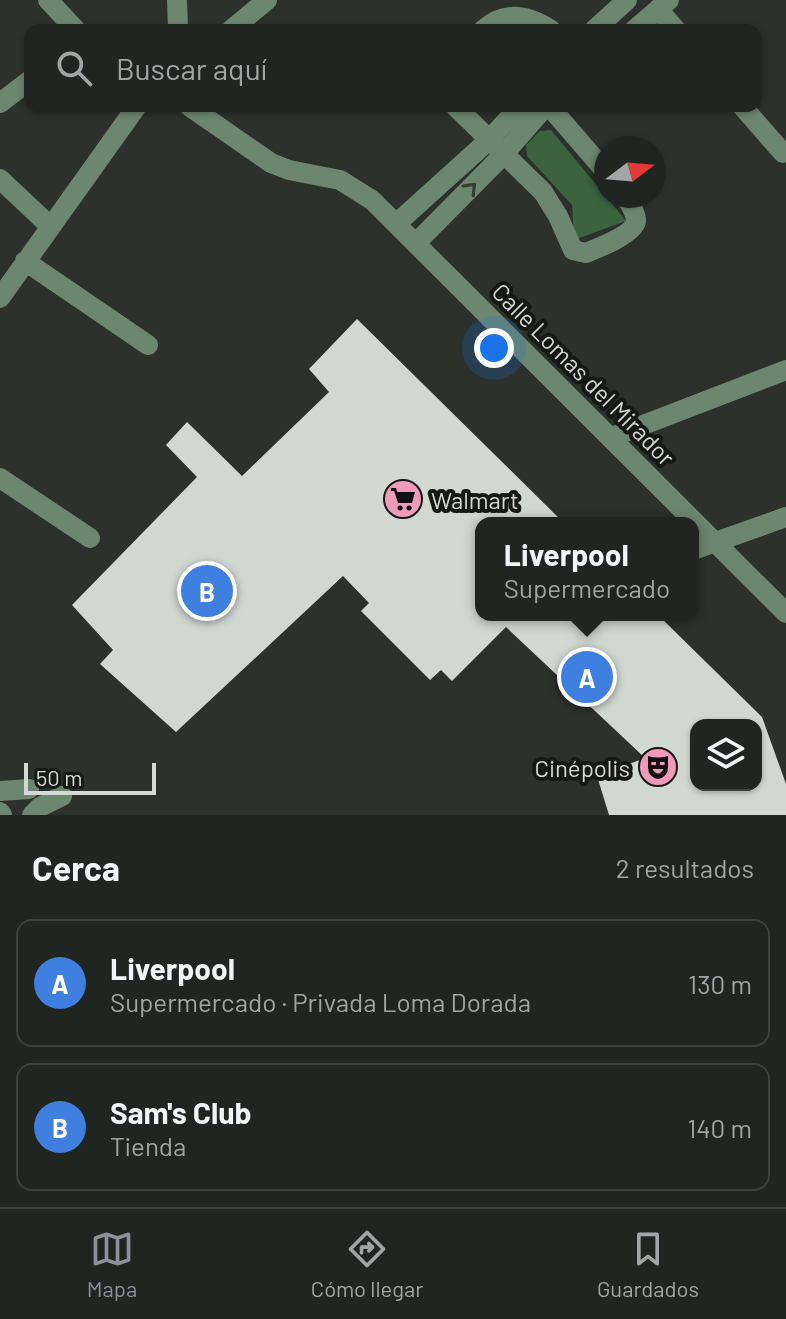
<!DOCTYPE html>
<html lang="es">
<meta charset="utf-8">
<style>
:root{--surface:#212521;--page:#2d312e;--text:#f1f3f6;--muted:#a2a5a5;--line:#3e423f;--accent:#8c9099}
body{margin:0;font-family:Barlow,sans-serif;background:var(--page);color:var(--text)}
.controls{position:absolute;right:24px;bottom:24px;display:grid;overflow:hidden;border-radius:16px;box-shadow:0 2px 6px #0004}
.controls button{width:72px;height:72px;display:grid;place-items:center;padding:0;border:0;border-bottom:2px solid var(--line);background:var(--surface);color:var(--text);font:40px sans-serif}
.compass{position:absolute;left:594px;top:136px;width:72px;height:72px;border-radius:50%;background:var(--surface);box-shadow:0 2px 6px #0004;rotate:74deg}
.scale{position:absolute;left:24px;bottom:20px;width:132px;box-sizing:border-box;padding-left:8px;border:4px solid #d5d9d5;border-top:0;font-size:22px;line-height:28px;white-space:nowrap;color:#d5d9d5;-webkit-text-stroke:6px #161816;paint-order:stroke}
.you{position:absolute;left:494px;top:348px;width:28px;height:28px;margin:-20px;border:6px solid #fff;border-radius:50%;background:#1a73e8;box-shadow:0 0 0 12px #1a73e833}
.badge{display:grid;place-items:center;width:52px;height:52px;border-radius:50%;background:var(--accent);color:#fff;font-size:26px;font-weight:700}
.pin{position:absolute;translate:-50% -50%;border:4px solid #fff;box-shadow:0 2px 8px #0006}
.popup{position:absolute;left:475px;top:517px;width:224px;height:104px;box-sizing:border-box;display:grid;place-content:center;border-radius:16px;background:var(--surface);filter:drop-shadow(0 2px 6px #0005);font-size:26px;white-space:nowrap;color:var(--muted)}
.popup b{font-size:30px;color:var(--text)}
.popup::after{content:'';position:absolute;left:50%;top:100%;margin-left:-16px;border:16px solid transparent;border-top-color:var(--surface)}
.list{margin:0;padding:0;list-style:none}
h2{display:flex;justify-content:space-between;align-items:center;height:104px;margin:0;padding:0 32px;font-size:34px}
h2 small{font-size:26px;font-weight:400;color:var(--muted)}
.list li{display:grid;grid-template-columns:52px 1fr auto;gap:24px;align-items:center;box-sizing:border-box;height:128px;margin:0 16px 16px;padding:0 16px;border:2px solid var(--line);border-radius:16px}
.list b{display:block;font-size:30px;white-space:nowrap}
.list p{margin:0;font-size:26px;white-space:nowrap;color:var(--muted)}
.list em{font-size:26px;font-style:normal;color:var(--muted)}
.icon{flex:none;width:44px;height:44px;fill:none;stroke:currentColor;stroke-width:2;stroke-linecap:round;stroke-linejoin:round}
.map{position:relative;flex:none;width:786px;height:815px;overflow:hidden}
.search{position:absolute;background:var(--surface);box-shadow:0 2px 6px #0004;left:24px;right:24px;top:24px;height:88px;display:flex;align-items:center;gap:20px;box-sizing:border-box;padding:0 28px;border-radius:16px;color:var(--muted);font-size:30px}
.sheet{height:392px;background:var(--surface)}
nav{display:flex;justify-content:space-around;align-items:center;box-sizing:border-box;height:112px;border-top:2px solid var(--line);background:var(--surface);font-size:22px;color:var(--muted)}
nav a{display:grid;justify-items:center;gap:4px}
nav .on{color:var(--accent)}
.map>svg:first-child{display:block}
.green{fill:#3c6240}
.building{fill:#d1d8d2;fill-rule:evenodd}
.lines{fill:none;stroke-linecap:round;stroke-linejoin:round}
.minor{stroke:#6d866f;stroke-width:20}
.oneway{stroke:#343e35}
.labels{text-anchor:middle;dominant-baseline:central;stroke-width:8;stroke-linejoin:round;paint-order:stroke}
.street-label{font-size:24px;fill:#d5d9d5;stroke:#161816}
.poi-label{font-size:24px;fill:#d5d9d5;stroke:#161816;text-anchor:start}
</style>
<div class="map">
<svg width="786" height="815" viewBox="0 0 786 815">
<rect width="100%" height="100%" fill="#2c312c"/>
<path class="green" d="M 551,130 L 626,221 L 574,240 L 572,205 L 527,156 L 526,145 L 540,131 Z"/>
<path class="building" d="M 357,319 L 564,523 L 481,523 L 481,615 L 658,615 L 762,717 L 786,784 L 786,815 L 609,815 L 597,776 L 645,758 L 506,627 L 452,681 L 441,670 L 430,680 L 361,611 L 369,603 L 343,576 L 176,732 L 100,664 L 113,650 L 72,605 L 197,477 L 166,445 L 187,422 L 242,476 L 329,392 L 309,369 ZM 696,725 L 756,725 L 756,785 L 696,785 Z"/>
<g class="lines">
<path class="minor" d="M 48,0 L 76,30
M 177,0 L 178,30
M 658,9 L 676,30
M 231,30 L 267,0
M 483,30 C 505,10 528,15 551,30
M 594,30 L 627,0
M 634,30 L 669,0
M 0,103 L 30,80
M 189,106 L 271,163 L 289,170 L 340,180 L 372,200 L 786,613
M 455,106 L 543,192 L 558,216 L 573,250 L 586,253 C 598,248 634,234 636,221 C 636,212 629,203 625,196
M 549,106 L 606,172
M 742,106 L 783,153
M 0,179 L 50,226
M 396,224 L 489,140 L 520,106
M 416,243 L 503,155 L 546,106
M 25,261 L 148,345
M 0,298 L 137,106
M 612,437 L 786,370
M 0,478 L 90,538
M 693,550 L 786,517
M 0,791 L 29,789
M 0,812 L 2,815
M 32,815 L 40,807 L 62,796"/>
</g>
<defs><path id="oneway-chevron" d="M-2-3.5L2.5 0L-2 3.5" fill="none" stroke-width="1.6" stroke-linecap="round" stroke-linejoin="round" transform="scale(2)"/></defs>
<use class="oneway" href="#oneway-chevron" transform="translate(471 188) rotate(-46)"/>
<defs>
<g id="supermarket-disc" transform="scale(2)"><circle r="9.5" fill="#ef9ab8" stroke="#161816"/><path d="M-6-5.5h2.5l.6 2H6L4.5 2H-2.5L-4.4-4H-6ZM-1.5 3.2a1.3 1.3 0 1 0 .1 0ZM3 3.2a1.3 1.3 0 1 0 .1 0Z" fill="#111"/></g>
<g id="theatre-disc" transform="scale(2)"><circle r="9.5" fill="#ef9ab8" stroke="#161816"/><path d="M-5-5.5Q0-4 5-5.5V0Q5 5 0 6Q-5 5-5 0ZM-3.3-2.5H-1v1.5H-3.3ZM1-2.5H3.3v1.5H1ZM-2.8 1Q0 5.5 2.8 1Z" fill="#111"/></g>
</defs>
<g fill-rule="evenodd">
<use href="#supermarket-disc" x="403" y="499"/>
<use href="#theatre-disc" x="658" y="767"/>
</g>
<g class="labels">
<g class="street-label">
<text transform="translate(584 374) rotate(45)">Calle Lomas del Mirador</text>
</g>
<g class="poi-label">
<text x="431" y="499">Walmart</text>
<text x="630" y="767" text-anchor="end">Cinépolis</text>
</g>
</g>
</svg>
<div class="controls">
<button><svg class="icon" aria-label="layers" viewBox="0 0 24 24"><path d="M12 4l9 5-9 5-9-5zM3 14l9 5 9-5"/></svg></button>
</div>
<svg class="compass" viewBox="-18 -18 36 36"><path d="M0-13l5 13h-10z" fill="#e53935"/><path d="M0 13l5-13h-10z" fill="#a2a5a5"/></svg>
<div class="scale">50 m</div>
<div class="you"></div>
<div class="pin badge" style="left:587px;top:677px;background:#3f7fe0">A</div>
<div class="popup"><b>Liverpool</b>Supermercado</div>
<div class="pin badge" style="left:207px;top:591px;background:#3f7fe0">B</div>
<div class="search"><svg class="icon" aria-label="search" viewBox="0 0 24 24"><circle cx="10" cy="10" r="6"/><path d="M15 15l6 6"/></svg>Buscar aquí</div>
</div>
<section class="sheet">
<h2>Cerca<small>2 resultados</small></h2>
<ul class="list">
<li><span class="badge" style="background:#3f7fe0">A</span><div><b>Liverpool</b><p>Supermercado · Privada Loma Dorada</p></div><em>130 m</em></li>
<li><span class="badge" style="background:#3f7fe0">B</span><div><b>Sam's Club</b><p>Tienda</p></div><em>140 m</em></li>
</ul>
</section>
<nav>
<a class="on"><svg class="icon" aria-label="map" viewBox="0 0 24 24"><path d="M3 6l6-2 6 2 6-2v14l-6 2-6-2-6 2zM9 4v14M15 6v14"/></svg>Mapa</a>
<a><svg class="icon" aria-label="directions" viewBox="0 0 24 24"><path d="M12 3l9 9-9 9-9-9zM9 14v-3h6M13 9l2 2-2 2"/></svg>Cómo llegar</a>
<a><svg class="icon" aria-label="saved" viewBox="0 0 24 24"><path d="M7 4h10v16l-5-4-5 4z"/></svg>Guardados</a>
</nav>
